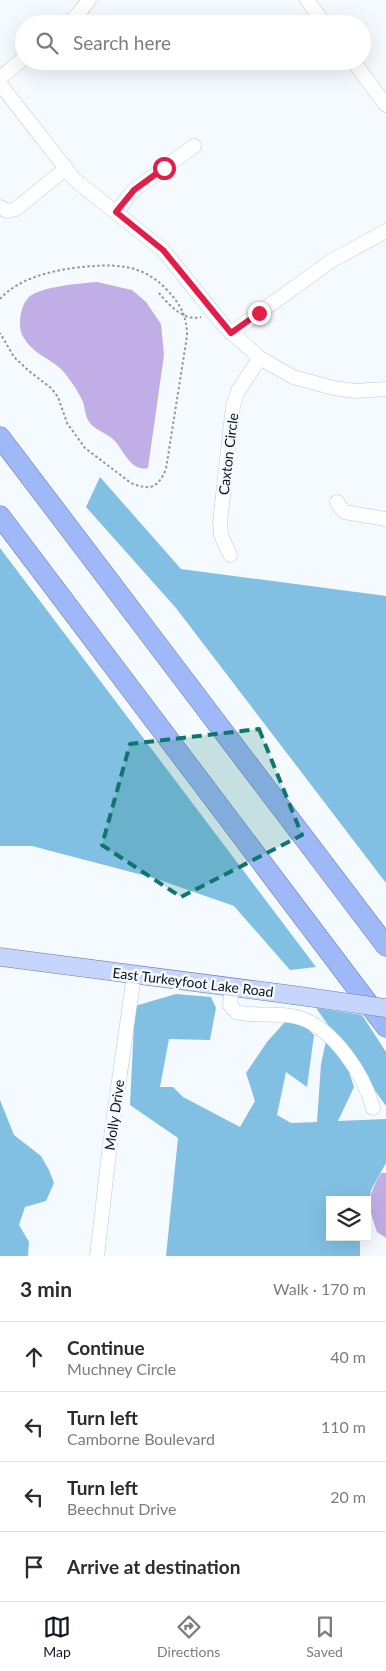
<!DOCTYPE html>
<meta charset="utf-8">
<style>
:root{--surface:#fff;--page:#f2f2f3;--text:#2b2b33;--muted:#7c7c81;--line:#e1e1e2;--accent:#111827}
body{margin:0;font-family:Lato,sans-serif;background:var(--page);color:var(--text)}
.controls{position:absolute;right:15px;bottom:15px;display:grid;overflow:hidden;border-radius:0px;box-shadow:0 5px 20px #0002}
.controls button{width:45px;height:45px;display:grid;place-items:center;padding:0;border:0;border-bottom:1px solid var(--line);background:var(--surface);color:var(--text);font:25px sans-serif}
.stop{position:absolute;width:15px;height:15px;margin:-11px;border:4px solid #e11d48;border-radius:50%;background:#fff}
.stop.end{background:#e11d48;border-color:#fff;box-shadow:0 1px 5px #0008}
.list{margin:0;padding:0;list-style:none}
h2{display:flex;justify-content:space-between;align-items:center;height:65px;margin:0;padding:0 20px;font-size:21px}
h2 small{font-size:16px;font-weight:400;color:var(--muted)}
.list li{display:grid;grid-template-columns:32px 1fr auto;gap:15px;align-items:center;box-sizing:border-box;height:70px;padding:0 20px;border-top:1px solid var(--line)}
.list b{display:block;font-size:19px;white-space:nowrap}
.list p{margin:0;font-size:16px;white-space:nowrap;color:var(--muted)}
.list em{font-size:16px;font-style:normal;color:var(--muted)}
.icon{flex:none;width:28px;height:28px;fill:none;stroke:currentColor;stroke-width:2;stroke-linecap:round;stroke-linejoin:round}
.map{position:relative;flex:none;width:386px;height:1256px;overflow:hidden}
.search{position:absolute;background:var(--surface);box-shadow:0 5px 20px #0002;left:15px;right:15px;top:15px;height:55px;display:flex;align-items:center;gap:12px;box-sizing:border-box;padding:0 18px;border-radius:28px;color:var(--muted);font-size:19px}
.sheet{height:345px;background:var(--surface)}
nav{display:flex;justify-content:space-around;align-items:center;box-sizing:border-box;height:70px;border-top:1px solid var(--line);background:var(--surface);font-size:14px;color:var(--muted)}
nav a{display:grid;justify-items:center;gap:2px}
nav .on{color:var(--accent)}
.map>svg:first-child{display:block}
.forest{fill:#81c0e3}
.water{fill:#c2aee6}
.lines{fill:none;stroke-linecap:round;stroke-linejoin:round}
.minor-casing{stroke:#aecee0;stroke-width:15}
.major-casing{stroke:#6a7faa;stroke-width:19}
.highway-casing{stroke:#6a7faa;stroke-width:21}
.path{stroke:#8f989c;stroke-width:2;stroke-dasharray:2.5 2.5;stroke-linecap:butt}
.minor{stroke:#fff;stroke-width:14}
.major{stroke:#c5d5fb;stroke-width:18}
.highway{stroke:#9fb9f8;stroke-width:20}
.major-bridge-casing{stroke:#6a7faa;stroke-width:19;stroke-linecap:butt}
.major-bridge{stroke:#c5d5fb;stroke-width:18}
.route{stroke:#e11d48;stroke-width:6}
.marked{fill:#0f766e;fill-opacity:0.2;stroke:#0f766e;stroke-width:4;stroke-dasharray:10 6;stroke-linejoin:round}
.labels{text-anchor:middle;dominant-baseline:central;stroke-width:5;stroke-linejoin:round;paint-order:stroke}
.street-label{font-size:14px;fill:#081319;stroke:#f4fafe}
</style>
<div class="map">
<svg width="386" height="1256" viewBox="0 0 386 1256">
<rect width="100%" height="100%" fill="#f4fafe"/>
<path class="forest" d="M 100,477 L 181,569 L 386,596 L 386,883 L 176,608 L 86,507 Z
M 0,549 L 0,548 L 316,967 L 290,970 L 234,906 L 154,878 L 32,846 L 0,846 Z
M 176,994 L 211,997 L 216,1008 L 210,1040 L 169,1039 L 160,1087 L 173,1087 L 183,1097 L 240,1127 L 255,1101 L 246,1073 L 267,1042 L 284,1023 L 300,1021 L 314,1035 L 307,1087 L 286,1072 L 277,1115 L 291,1123 L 317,1122 L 321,1064 L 326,1041 L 346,1063 L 354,1087 L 338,1121 L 386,1119 L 386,1163 L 371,1190 L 369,1208 L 367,1212 L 367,1200 L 330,1200 L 330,1237 L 360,1237 L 360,1256 L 166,1256 L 178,1138 L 130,1105 L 135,1006 Z
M 316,1008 L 362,1015 L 386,1052 L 386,1106 Z
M 0,1100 L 14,1135 L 41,1156 L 49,1170 L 54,1183 L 46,1201 L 25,1207 L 19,1225 L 29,1242 L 28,1256 L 0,1256 Z"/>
<path class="water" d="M 97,282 L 132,290 L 146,302 L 161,324 L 164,355 L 148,468 C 132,472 124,452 115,441 C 108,433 93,430 88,420 C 85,415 85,408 83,402 C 79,392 69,378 62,370 C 50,358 33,354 24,338 C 20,333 20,326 20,320 C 21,312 22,305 28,298 C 37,287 83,283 97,282 Z
M 381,1173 L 386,1173 L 386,1238 L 377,1232 C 368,1205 366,1199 381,1173 Z"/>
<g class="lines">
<g class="minor-casing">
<path id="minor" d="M 307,0 L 325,24
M 67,24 L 78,14 L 89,0
M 353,61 L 386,105
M 0,78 L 24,58
M 0,84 L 75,180 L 163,250 L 225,327 L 260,358 L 293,377 L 334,388 L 355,391 L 386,389
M 0,207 L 7,211 L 16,209 L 65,169
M 116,212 L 134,190 L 194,146
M 231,333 L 331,261 L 386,231
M 337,502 L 344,512 L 386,519
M 230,555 L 221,535 L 220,522 L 233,406 L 238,391 L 260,358
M 232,987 L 230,1005 L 236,1012 C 256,1017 277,1012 297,1017 C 332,1026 364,1074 373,1108
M 97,1256 L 110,1144 L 134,975"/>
</g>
<g class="major-casing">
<path id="major" d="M 0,957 L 293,995"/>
</g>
<g class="highway-casing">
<path id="highway" d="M 0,437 L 386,946
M 0,516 L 386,1027"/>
</g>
<path class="path" d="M 159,293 C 168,304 184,322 201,317
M 0,299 C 18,279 47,272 73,268 C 110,264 141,261 168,291 C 181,305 187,317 187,336 L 166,469 C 158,488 150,491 131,483 L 85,448 L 67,423 L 58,397 L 51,388 L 29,371 L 14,357 L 0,333"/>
<use href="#minor" class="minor"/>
<use href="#major" class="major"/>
<use href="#highway" class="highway"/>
<g class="major-bridge-casing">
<path id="major-bridge" d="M 293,995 L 386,1008"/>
</g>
<use href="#major-bridge" class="major-bridge"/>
</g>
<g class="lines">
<path class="route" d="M 164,168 L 134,190 L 116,212 L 163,250 L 231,333 L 259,313"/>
</g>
<path class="marked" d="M 259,729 L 302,835 L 181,897 L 102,845 L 130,744 Z"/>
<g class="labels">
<g class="street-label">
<text transform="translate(228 454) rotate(-83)">Caxton Circle</text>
<text transform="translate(193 982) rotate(7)">East Turkeyfoot Lake Road</text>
<text transform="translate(114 1115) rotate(-82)">Molly Drive</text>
</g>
</g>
</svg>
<div class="controls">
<button><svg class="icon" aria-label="layers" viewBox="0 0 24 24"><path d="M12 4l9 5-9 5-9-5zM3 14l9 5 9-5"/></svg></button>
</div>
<div class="stop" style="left:164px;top:168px"></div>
<div class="stop end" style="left:259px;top:313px"></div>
<div class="search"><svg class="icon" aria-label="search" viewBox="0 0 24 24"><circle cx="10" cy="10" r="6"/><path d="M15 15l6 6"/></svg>Search here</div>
</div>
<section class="sheet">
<h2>3 min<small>Walk · 170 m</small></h2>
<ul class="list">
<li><svg class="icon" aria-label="ahead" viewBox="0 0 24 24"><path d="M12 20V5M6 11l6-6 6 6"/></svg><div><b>Continue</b><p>Muchney Circle</p></div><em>40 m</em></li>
<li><svg class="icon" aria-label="left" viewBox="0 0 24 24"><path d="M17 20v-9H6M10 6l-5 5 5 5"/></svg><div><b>Turn left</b><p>Camborne Boulevard</p></div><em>110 m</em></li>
<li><svg class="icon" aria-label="left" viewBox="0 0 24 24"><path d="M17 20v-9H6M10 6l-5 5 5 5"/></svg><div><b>Turn left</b><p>Beechnut Drive</p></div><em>20 m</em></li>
<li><svg class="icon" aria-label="arrive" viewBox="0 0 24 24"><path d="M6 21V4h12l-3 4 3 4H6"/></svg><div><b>Arrive at destination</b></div></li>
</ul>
</section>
<nav>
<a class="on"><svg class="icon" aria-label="map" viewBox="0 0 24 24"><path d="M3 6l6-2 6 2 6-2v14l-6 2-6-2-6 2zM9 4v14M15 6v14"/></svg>Map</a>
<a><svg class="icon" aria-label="directions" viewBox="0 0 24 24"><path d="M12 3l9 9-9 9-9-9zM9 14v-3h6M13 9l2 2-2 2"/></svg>Directions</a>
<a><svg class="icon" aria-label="saved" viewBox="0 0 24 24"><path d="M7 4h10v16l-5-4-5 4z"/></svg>Saved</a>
</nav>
